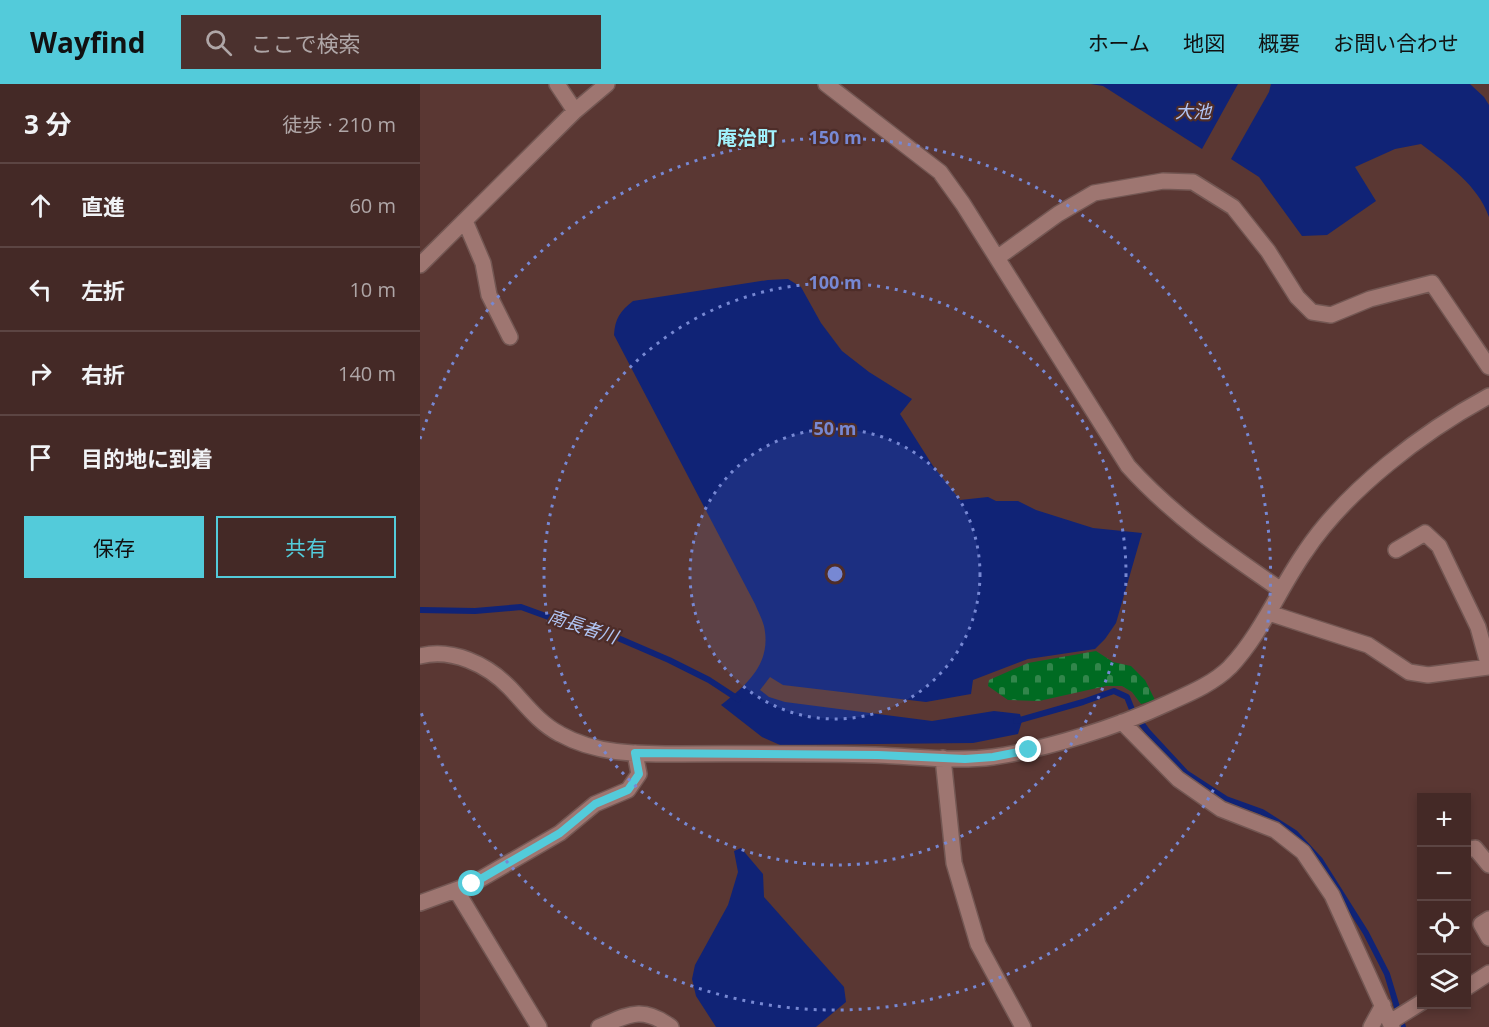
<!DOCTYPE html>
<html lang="ja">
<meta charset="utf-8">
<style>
:root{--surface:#442926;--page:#4b312e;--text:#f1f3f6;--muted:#afa6a7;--line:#5c4543;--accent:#53cbda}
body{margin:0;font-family:"Open Sans","Noto Sans JP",sans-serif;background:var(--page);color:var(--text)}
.controls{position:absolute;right:18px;bottom:18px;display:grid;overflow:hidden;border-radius:0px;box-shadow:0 3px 9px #0003}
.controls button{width:54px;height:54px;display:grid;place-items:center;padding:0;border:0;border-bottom:2px solid var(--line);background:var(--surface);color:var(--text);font:30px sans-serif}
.stop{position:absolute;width:18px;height:18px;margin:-14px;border:4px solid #53cbda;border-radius:50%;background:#fff}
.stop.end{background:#53cbda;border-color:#fff;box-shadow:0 2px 6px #0008}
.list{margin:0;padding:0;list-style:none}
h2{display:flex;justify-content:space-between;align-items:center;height:78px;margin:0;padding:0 24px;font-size:26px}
h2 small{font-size:20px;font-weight:400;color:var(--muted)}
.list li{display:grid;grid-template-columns:39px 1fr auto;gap:18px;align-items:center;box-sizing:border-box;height:84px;padding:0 24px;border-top:2px solid var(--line)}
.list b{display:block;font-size:22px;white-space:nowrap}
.list em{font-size:20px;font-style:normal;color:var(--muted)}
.actions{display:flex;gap:12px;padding:18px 24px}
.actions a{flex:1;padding:14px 0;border:2px solid var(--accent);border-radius:0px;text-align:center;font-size:21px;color:var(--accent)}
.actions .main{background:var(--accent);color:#111}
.icon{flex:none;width:33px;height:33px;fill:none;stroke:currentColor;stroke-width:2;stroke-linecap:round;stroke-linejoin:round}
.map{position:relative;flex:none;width:1069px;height:943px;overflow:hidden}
header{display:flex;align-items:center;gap:36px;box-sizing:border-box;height:84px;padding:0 30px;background:var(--accent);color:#111}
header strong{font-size:28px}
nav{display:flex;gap:33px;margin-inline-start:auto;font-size:21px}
.search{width:420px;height:54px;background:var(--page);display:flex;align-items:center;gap:15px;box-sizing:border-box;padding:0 21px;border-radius:0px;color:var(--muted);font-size:22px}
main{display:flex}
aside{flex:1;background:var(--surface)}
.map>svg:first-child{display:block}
.cemetery{fill:url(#cemetery-stones)}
.water{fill:#102376}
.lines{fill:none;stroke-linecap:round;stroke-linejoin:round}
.stream{stroke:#102376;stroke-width:6}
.minor-casing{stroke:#735753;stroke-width:18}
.minor{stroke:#9e7671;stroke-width:15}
.route{stroke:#53cbda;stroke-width:8}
.ring{fill:none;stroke:#7788d3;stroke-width:3;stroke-dasharray:3 6}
.labels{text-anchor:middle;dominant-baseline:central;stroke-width:4.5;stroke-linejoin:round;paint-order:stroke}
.water-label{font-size:18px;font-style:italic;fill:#b1c5f4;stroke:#4e2d29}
.quarter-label{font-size:20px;font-weight:bold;fill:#a1f2fd;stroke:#4e2d29}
.centre{fill:#7788d3;stroke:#4e2d29;stroke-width:3}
.ring-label{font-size:18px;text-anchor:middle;font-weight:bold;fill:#7788d3;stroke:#4e2d29;stroke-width:4.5;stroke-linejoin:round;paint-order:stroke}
</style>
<header>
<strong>Wayfind</strong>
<div class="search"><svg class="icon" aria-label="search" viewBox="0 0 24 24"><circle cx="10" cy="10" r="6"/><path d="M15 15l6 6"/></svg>ここで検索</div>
<nav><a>ホーム</a><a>地図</a><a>概要</a><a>お問い合わせ</a></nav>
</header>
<main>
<aside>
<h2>3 分<small>徒歩 · 210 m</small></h2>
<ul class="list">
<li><svg class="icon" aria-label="ahead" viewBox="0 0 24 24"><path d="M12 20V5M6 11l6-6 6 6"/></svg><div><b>直進</b></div><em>60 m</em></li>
<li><svg class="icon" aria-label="left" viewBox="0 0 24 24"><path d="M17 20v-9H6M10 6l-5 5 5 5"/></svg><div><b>左折</b></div><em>10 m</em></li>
<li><svg class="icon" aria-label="right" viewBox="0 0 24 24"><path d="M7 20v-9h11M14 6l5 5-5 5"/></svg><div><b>右折</b></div><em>140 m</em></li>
<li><svg class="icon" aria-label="arrive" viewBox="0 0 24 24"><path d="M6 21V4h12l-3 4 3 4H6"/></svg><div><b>目的地に到着</b></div></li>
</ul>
<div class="actions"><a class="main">保存</a><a>共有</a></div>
</aside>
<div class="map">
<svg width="1069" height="943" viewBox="0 0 1069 943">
<defs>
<pattern id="cemetery-stones" width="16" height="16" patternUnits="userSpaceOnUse" patternTransform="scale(1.5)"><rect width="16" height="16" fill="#006b22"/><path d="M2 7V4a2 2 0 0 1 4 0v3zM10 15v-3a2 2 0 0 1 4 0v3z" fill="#32864b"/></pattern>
</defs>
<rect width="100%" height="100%" fill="#5a3733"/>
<path class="cemetery" d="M 676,567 L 693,578 L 711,582 L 725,596 L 735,616 L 721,620 L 712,608 L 702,602 L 686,602 L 619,617 L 588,616 L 568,602 L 569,596 L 608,579 Z"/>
<path class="water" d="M 671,0 L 818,0 L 782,65 L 683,2 Z
M 851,0 L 1050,0 L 1064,13 L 1069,21 L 1069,133 C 1058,101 1027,80 1001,60 L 975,65 L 935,83 L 956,117 L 907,151 L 882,152 L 839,93 L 811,75 L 849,8 Z
M 368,195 L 381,203 L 401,239 L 422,267 L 449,288 L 492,315 L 480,330 L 513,382 L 540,416 L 568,413 L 576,417 L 598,417 L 616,426 L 673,444 L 722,449 L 696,539 L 685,555 L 675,565 L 608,575 L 553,596 L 551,610 L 506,618 L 363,601 L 350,593 L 340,606 L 349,613 L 365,618 L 512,637 L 574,627 L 600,630 L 602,637 L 598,650 L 553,659 L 360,661 L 342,653 L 301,621 C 328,600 352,579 344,542 C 342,535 338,527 335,520 L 194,251 C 195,235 200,227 213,217 L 348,196 Z
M 321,764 L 343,790 L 344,813 L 424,903 L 426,918 L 396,943 L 296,943 L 276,912 L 272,895 L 275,881 L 308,821 L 318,788 L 314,767 Z"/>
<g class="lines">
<path class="stream" d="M 0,526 L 55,527 L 101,523 L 134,535 L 184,548 L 249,576 L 289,596 L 318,615
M 596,637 L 663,618 L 694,607 L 707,613 L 713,628 L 728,648 L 766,689 L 806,715 L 842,728 L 875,749 L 900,776 L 946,849 L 967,890 L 983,943"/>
<g class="minor-casing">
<path id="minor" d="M 137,0 L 155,27
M 406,0 L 520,88 L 543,120 L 708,382 C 753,432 807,469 861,506
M 45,137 L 63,179 L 69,211 L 90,253
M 577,174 L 638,130 L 674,109 L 743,97 L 773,98 L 813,123 L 848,167 L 877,213 L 892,228 L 911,231 L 950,215 L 1012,199 L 1069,283
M 0,181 L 155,27 L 187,0
M 976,466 L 1005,449 L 1019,462 L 1058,543 L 1069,583
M 849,529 L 948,561 L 989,588 L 1008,591 L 1069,583
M 0,572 C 32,564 67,580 90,604 C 106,621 119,639 140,650 C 176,670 215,670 255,670 C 322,670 389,669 455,671 C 494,672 534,678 573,673 C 627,665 697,643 746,620 C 768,610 793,600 810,583 C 842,549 859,505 885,468 C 926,406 1004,347 1069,312
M 702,638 L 758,695 L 801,725 L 855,746 L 883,768 L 912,811 L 972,943
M 523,674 L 534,779 L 558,860 L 603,943
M 1046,766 L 1055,764 L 1069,781
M 36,806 L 119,943
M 0,819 L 52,800 L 140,749 L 175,720 L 208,706 L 219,690 L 215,669
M 1069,835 L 1061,840 L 1069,854
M 1046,904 L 1069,889
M 970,938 L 1002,918
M 179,943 C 208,931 222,921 251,943
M 951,943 L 963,921"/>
</g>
<use href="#minor" class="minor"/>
</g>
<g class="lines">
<path class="route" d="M 52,800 L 140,749 L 175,720 L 208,706 L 219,690 L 215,669 L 458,671 L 545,675 L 573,673 L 609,666"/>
</g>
<circle cx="415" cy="490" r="145" fill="#7788d3" fill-opacity=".12"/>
<g class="ring">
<circle cx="415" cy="490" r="145"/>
<circle cx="415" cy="490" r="291"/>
<path d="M0 355A436 436 0 1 1 0 625"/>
</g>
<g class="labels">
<g class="water-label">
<text x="773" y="27">大池</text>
<text transform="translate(163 542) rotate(18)">南長者川</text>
</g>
<g class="quarter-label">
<text x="327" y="53">庵治町</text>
</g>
</g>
<circle cx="415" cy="490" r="9" class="centre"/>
<g class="ring-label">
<text x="415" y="60">150 m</text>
<text x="415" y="205">100 m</text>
<text x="415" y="351">50 m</text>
</g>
</svg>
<div class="controls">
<button>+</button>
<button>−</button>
<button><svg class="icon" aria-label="locate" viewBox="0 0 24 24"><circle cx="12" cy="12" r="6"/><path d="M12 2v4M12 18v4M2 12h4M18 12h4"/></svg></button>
<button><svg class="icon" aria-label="layers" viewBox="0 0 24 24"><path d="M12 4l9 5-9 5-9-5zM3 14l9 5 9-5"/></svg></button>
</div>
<div class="stop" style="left:52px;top:800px"></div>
<div class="stop end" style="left:609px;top:666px"></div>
</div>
</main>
